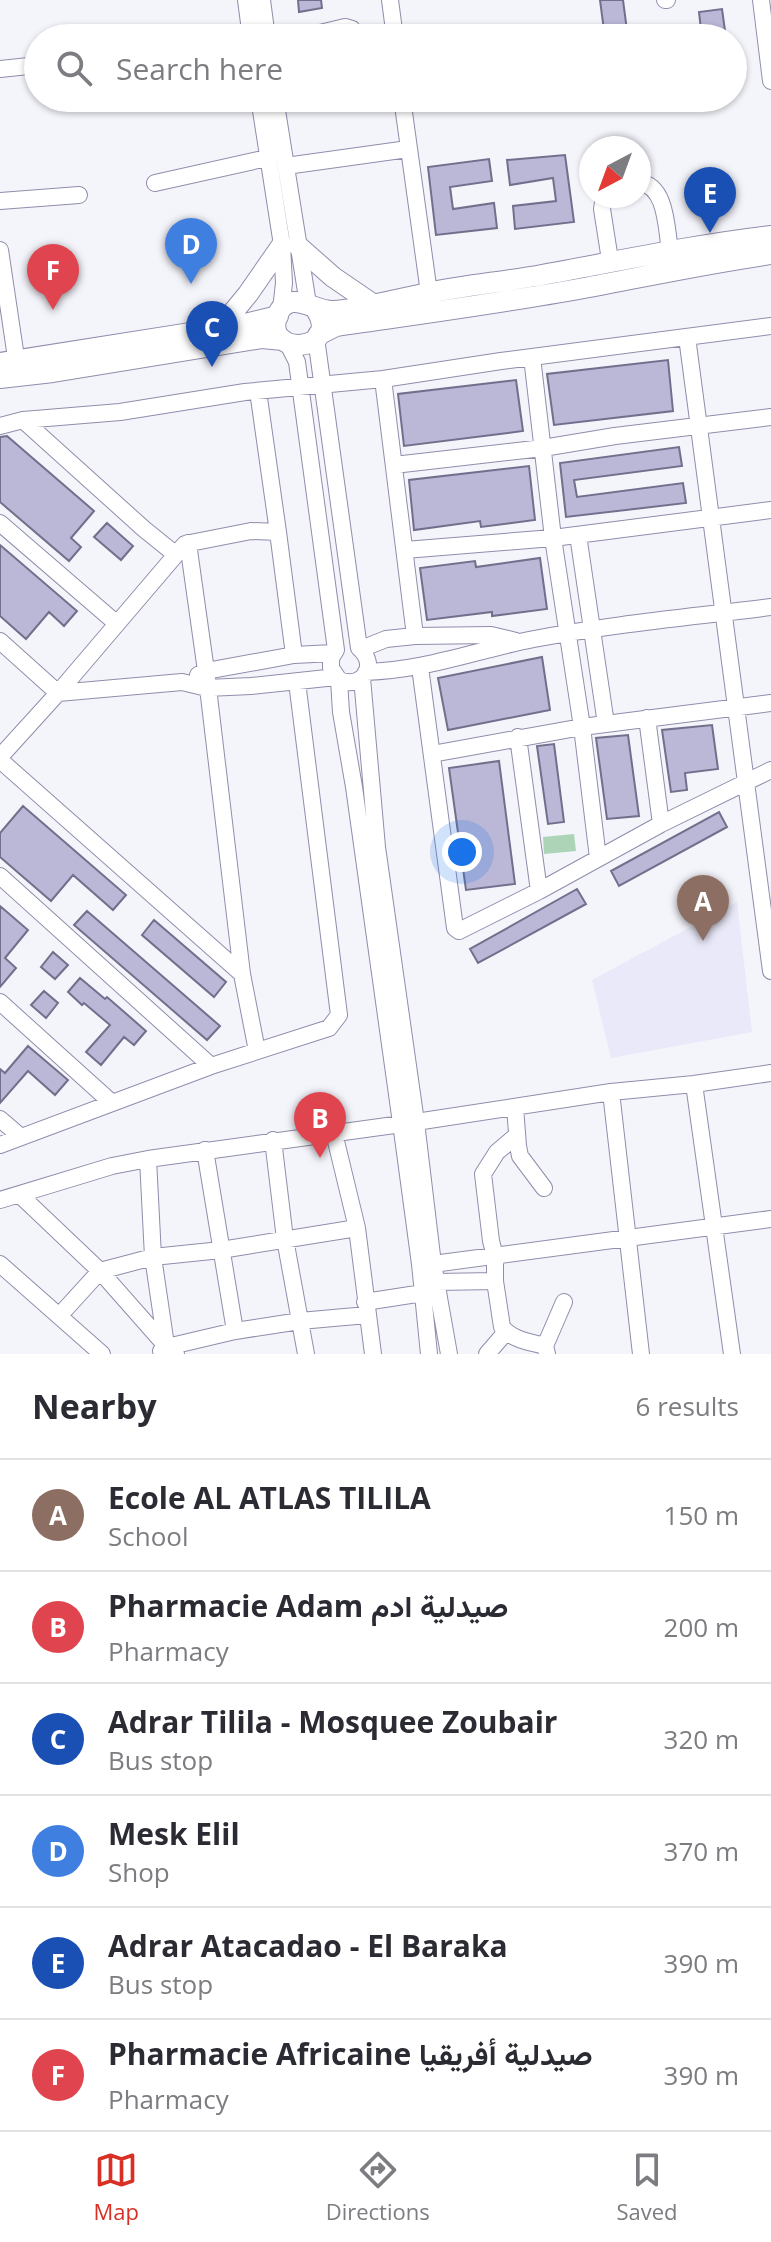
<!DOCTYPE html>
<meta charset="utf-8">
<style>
:root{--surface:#fff;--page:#f7f7f7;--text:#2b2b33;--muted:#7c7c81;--line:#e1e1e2;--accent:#d93025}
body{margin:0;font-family:"Open Sans",Vazirmatn,sans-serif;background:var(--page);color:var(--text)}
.compass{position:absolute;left:579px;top:136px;width:72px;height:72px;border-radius:50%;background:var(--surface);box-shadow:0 2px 6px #0004;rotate:221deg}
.you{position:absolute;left:462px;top:852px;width:28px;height:28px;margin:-20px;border:6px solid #fff;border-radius:50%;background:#1a73e8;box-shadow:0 0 0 12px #1a73e833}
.badge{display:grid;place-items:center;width:52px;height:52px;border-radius:50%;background:var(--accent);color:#fff;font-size:26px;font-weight:700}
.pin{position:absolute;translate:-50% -66px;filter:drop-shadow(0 2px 4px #0008)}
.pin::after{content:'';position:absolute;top:42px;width:28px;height:24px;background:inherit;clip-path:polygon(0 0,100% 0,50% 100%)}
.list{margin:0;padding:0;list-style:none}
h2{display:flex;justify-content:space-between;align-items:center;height:104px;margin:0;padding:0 32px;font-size:34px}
h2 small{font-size:26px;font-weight:400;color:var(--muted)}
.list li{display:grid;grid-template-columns:52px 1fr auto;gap:24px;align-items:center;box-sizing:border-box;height:112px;padding:0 32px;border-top:2px solid var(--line)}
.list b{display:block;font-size:30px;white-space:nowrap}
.list p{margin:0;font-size:26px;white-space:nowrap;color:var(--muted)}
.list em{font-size:26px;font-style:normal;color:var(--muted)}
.icon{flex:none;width:44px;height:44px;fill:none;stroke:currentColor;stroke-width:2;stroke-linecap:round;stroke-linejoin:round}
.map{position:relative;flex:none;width:771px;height:1354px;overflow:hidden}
.search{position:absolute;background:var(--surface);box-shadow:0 2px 6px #0004;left:24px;right:24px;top:24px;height:88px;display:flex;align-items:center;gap:20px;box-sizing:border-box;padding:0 28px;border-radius:44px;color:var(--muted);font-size:30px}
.sheet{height:776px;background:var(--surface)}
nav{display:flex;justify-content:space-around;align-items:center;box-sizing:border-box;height:112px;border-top:2px solid var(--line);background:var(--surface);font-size:22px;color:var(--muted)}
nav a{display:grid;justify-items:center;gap:4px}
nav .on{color:var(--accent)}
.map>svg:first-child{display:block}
.built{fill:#eae9f9}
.green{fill:#add4b7}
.building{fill:#bab7d7;stroke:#726f8c;stroke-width:2}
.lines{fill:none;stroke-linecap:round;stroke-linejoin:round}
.minor-casing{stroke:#908dab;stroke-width:18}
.major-casing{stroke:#908dab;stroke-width:22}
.minor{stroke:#fff;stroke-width:16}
.major{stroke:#fff;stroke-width:20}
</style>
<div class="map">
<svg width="771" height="1354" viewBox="0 0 771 1354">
<rect width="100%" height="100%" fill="#f4f4fb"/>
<path class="built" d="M 737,902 L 752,1032 L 611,1058 L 592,980 Z"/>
<path class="green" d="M 574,834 L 576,851 L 544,854 L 543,837 Z"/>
<path class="building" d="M 298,0 L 321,0 L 322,8 L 299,12 Z
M 600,0 L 623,0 L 628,38 L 605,38 Z
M 722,9 L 726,38 L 702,38 L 699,12 Z
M 565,155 L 574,222 L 515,229 L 513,206 L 556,201 L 553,178 L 510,185 L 507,160 Z
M 489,159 L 492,181 L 450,187 L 453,209 L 494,203 L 497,228 L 436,235 L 428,167 Z
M 668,360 L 673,411 L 554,425 L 547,374 Z
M 516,380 L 523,431 L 404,446 L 398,394 Z
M 7,436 L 94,511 L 71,538 L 81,547 L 69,561 L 0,502 L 0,437 Z
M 679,447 L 682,466 L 574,480 L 577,497 L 683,483 L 686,503 L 566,517 L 560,463 Z
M 529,466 L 535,520 L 481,527 L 480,521 L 414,530 L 409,480 Z
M 107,523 L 133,546 L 121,560 L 94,537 Z
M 0,545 L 77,611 L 64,626 L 49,612 L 26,639 L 0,616 Z
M 540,558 L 547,609 L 492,616 L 492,612 L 427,620 L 420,568 L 475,561 L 476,567 Z
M 542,657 L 550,710 L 448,730 L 438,678 Z
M 712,725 L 718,769 L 685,773 L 687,790 L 671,792 L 662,730 Z
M 628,735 L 639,816 L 607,819 L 596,738 Z
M 554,744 L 564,822 L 548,824 L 537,746 Z
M 499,761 L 515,884 L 466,890 L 449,768 Z
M 23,806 L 126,895 L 113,910 L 73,875 L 51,901 L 0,857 L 0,833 Z
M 719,812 L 727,827 L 619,886 L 611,871 Z
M 577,889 L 586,904 L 478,963 L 470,949 Z
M 0,906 L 28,930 L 5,958 L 16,968 L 0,987 Z
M 87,911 L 220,1026 L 207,1040 L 74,925 Z
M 154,920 L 226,982 L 214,997 L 142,935 Z
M 53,952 L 68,965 L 55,979 L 41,967 Z
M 80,978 L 105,999 L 107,997 L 146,1031 L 134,1045 L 124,1037 L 101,1065 L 86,1052 L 110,1025 L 84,1003 L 82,1005 L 68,992 Z
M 44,991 L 58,1003 L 46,1018 L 31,1005 Z
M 28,1046 L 68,1080 L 55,1095 L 28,1071 L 0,1103 L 0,1069 L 5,1073 Z"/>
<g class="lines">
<g class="minor-casing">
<path id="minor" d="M 246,0 L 251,38
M 262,0 L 267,38
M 390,0 L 395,38
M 665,0 L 667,0
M 761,0 L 771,81
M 299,38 L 345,27 L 352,29 L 358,38
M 0,69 L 38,65
M 259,98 L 282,245 L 284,283 L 281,310
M 275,98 L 308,304
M 402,98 L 429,293
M 286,166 L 408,149
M 639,182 C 667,186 666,228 670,250
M 155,183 L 267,158
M 604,196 L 602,209 L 610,260
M 0,201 L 79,195
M 0,250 L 18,371
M 687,337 L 771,971
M 316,338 L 359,648 C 379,665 363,690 339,680
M 288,344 L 297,362 L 336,650 L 331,658 L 331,668 L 339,680 L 341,712 L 354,787 L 401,1123 L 420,1264 L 429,1354
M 532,357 L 553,538 L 582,727 L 598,858
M 383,379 L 415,636
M 258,391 L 278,532
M 23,420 L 144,529 L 175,554
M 0,426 L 23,420 L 120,412 L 245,392 L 383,379 L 501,361 L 771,326
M 394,465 L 543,448 L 615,436 L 771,417
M 0,523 L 116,623
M 578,535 L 606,724
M 188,543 L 206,671 L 242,974 L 257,1051
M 405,550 L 553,538 L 771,510
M 0,641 L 58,693 L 182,682 L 207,688 L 251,686 L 336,677
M 361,649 L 386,639 L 415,636 L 491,635 L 516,641
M 420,667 L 455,928 L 459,931 L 539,891 L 661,824 L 771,770
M 366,672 C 427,670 476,650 534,639 C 612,624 692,617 771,607
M 198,675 L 206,671 L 294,655 L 333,653
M 362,678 L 377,847 L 416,1122 L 433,1264 L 449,1354
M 647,718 L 661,824
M 518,737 L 539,891
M 432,754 L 582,727 L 771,703
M 0,757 L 58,693 L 185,544 L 251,531 L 278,532 L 294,655
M 0,760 L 242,974
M 0,876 L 211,1066
M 0,1002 L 112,1103
M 694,1084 L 732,1354
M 611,1092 L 641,1354
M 515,1107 L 518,1146 L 520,1156 L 544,1188
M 0,1119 L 21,1137
M 334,1133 L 357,1228 L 373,1354
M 517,1135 L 497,1152 L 483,1174 L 491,1241 L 495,1256 L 495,1281 L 502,1327 C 512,1340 530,1342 545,1346
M 273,1140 L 285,1239 L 306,1354
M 0,1145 L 211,1066 L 329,1028 L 339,1015 L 297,682
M 205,1150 L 235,1331
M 148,1159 L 153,1257 L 166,1345
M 20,1195 L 100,1271 L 167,1347 L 176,1354
M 0,1200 L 112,1166 L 148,1159 L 416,1122 L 611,1092 L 694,1084 L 771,1073
M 0,1264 L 102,1354
M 433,1264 L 771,1219
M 436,1282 L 495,1281
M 365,1302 L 423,1293
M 60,1315 L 100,1271 L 153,1257 L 221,1250 L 357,1228
M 161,1351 L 167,1347 L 235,1331 L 300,1321 L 367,1315
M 487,1354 L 506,1332
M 547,1354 L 545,1346 L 564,1302"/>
</g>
<g class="major-casing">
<path id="major" d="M 299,247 L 333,277 L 374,305
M 315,308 C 346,354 259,358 278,314 C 289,289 314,311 332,311 C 344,311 357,308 368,306 C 388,302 408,297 428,293 C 466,285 504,282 542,275 C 619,261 694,245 771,236
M 220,328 L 248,294 L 282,245
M 318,335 L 336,326 C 419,314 502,303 584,288 C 647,276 708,263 771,254
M 0,363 L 241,325 L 278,316
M 0,378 L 53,372 L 262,338 L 283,340"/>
</g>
<use href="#minor" class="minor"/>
<use href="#major" class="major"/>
</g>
</svg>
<svg class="compass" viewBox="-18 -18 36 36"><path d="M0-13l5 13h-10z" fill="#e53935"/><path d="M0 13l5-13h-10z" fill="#7c7c81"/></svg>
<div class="you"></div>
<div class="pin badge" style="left:703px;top:941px;background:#8d6e63">A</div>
<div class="pin badge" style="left:320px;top:1158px;background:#e0444e">B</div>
<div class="pin badge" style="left:212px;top:367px;background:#1a4fb4">C</div>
<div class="pin badge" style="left:191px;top:284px;background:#3f7fe0">D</div>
<div class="pin badge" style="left:710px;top:233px;background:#1a4fb4">E</div>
<div class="pin badge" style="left:53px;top:310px;background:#e0444e">F</div>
<div class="search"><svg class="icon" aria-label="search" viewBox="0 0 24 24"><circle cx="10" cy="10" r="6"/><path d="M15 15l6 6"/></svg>Search here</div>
</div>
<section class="sheet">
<h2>Nearby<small>6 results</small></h2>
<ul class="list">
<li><span class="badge" style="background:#8d6e63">A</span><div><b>Ecole AL ATLAS TILILA</b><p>School</p></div><em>150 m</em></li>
<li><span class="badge" style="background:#e0444e">B</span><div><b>Pharmacie Adam صيدلية ادم</b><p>Pharmacy</p></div><em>200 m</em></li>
<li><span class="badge" style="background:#1a4fb4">C</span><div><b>Adrar Tilila - Mosquee Zoubair</b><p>Bus stop</p></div><em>320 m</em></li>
<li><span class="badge" style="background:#3f7fe0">D</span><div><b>Mesk Elil</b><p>Shop</p></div><em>370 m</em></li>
<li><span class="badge" style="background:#1a4fb4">E</span><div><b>Adrar Atacadao - El Baraka</b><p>Bus stop</p></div><em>390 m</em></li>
<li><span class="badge" style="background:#e0444e">F</span><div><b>Pharmacie Africaine صيدلية أفريقيا</b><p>Pharmacy</p></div><em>390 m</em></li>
</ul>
</section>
<nav>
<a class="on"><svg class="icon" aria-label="map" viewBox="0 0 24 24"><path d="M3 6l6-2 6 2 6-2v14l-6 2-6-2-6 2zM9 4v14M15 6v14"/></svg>Map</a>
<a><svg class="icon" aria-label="directions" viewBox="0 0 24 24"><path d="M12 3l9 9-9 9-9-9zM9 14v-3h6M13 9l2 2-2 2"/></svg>Directions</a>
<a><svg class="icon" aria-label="saved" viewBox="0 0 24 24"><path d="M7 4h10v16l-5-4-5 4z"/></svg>Saved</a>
</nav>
